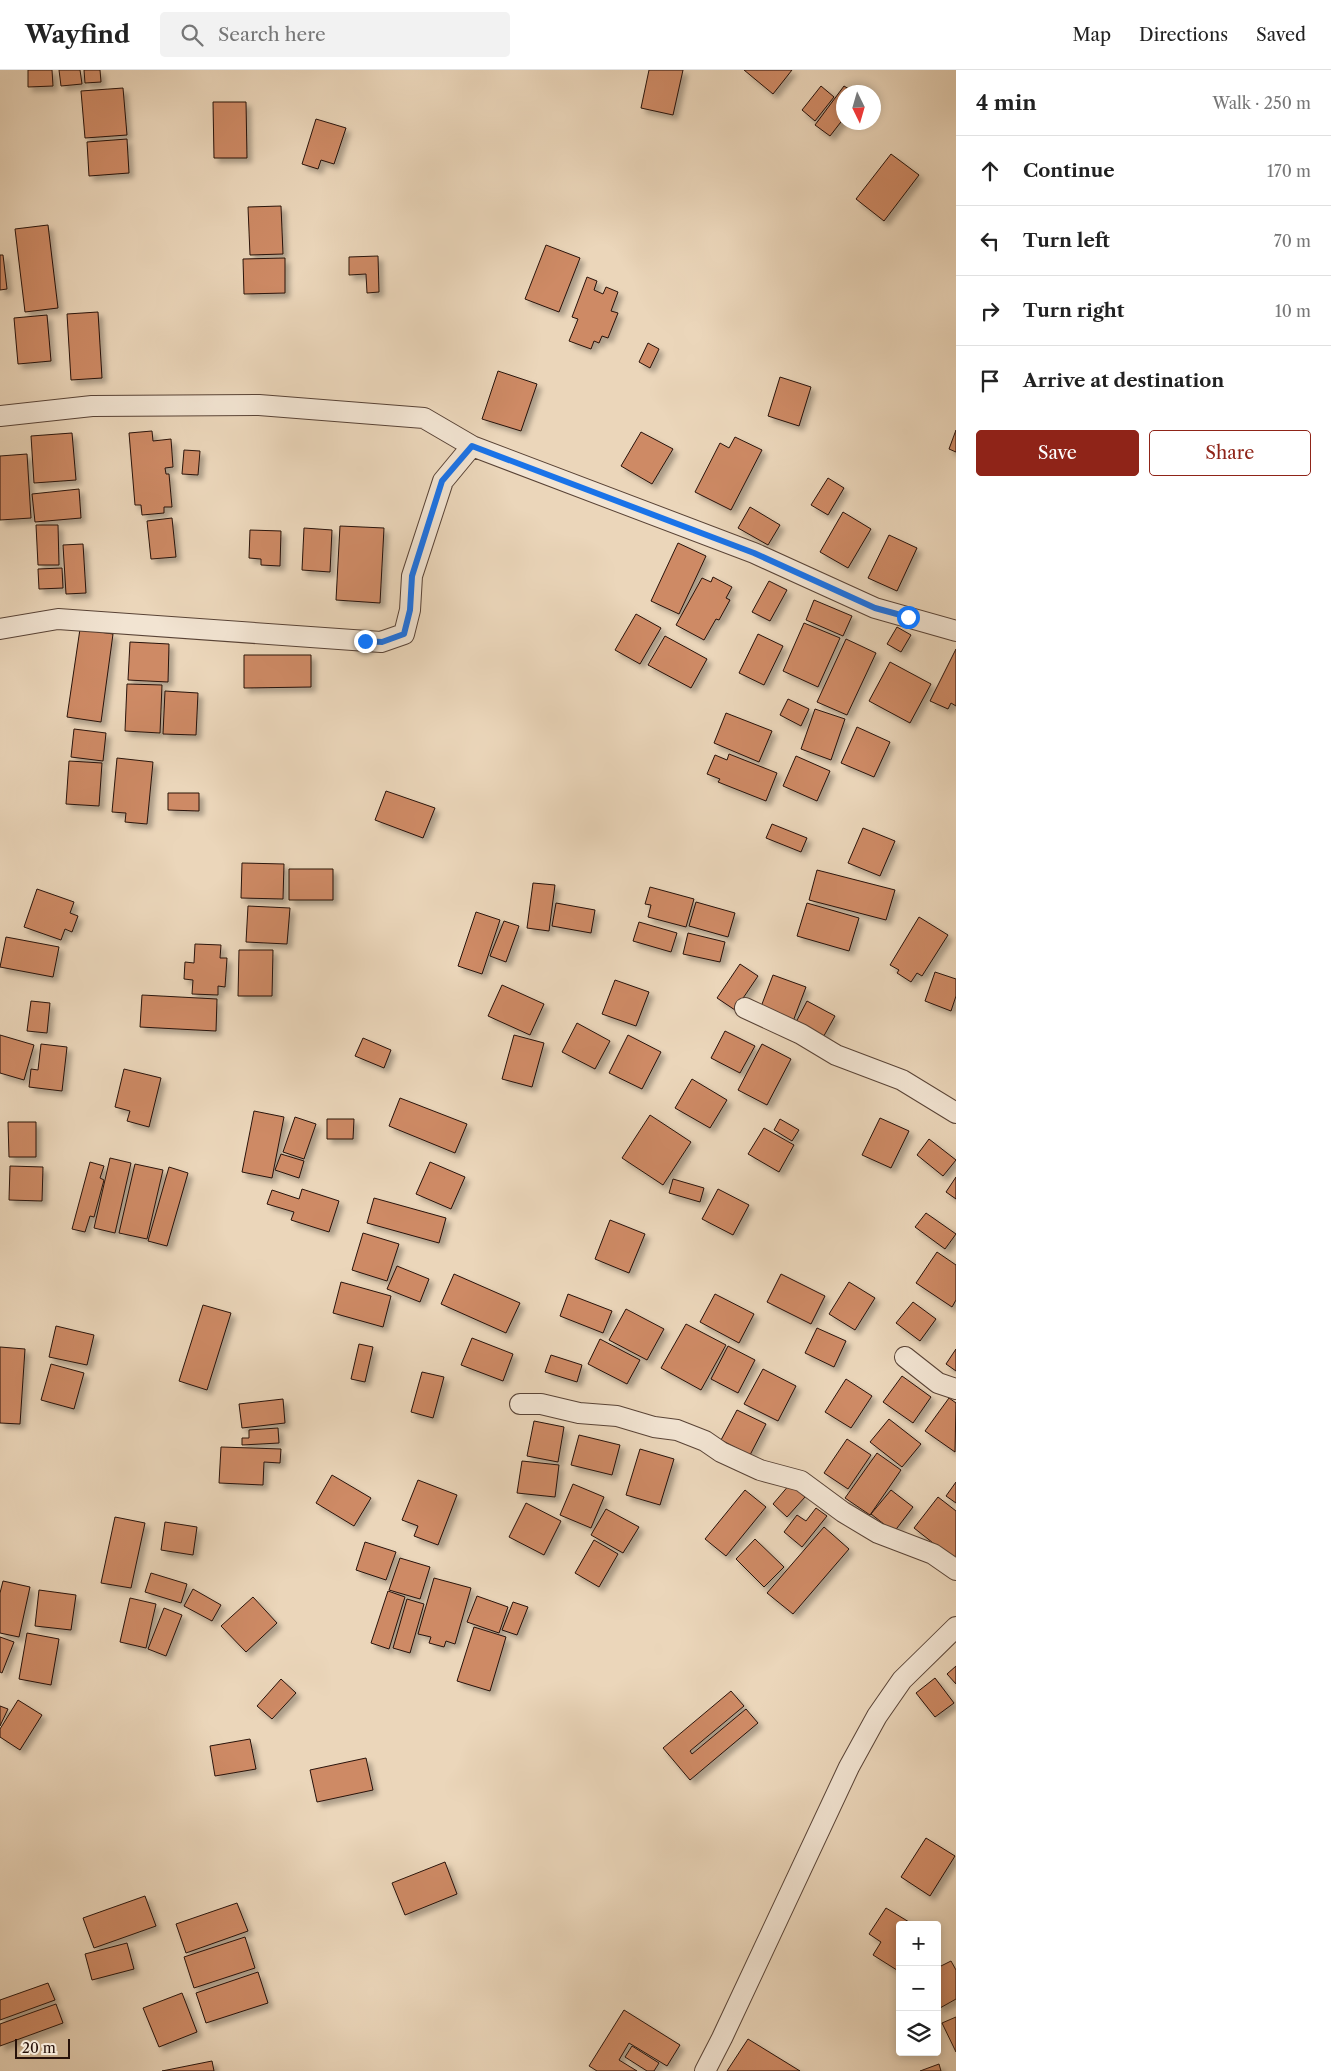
<!DOCTYPE html>
<meta charset="utf-8">
<style>
:root{--surface:#fff;--page:#f2f2f2;--text:#222;--muted:#767676;--line:#e0e0e0;--accent:#8f2418}
body{margin:0;font-family:"Libre Caslon Text",serif;background:var(--page);color:var(--text)}
.controls{position:absolute;right:15px;bottom:15px;display:grid;overflow:hidden;border-radius:5px;box-shadow:0 2px 8px #0003}
.controls button{width:45px;height:45px;display:grid;place-items:center;padding:0;border:0;border-bottom:1px solid var(--line);background:var(--surface);color:var(--text);font:25px sans-serif}
.compass{position:absolute;left:836px;top:15px;width:45px;height:45px;border-radius:50%;background:var(--surface);box-shadow:0 2px 8px #0003;rotate:175deg}
.scale{position:absolute;left:15px;bottom:12px;width:55px;box-sizing:border-box;padding-left:5px;border:2px solid #28120a;border-top:0;font-size:14px;line-height:18px;white-space:nowrap;color:#28120a;-webkit-text-stroke:4px #f2e4d2;paint-order:stroke}
.stop{position:absolute;width:15px;height:15px;margin:-11px;border:4px solid #1a73e8;border-radius:50%;background:#fff}
.stop.end{background:#1a73e8;border-color:#fff;box-shadow:0 1px 5px #0008}
.list{margin:0;padding:0;list-style:none}
h2{display:flex;justify-content:space-between;align-items:center;height:65px;margin:0;padding:0 20px;font-size:21px}
h2 small{font-size:16px;font-weight:400;color:var(--muted)}
.list li{display:grid;grid-template-columns:32px 1fr auto;gap:15px;align-items:center;box-sizing:border-box;height:70px;padding:0 20px;border-top:1px solid var(--line)}
.list b{display:block;font-size:19px;white-space:nowrap}
.list em{font-size:16px;font-style:normal;color:var(--muted)}
.actions{display:flex;gap:10px;padding:15px 20px}
.actions a{flex:1;padding:11px 0;border:1px solid var(--accent);border-radius:5px;text-align:center;font-size:18px;color:var(--accent)}
.actions .main{background:var(--accent);color:#fff}
.icon{flex:none;width:28px;height:28px;fill:none;stroke:currentColor;stroke-width:2;stroke-linecap:round;stroke-linejoin:round}
.map{position:relative;flex:none;width:956px;height:2001px;overflow:hidden}
header{display:flex;align-items:center;gap:30px;box-sizing:border-box;height:70px;padding:0 25px;background:var(--surface);border-bottom:1px solid var(--line)}
header strong{font-size:24px}
nav{display:flex;gap:28px;margin-inline-start:auto;font-size:18px}
.search{width:350px;height:45px;background:var(--page);display:flex;align-items:center;gap:12px;box-sizing:border-box;padding:0 18px;border-radius:5px;color:var(--muted);font-size:19px}
main{display:flex}
aside{flex:1;background:var(--surface)}
.map>svg:first-child{display:block}
.building{fill:#ce8a65;stroke:#28120a;filter:url(#shadow)}
.lines{fill:none;stroke-linecap:round;stroke-linejoin:round}
.minor-casing{stroke:#594336;stroke-width:22}
.minor{stroke:#f2e4d2;stroke-width:20}
.route{stroke:#1a73e8;stroke-width:6}
</style>
<header>
<strong>Wayfind</strong>
<div class="search"><svg class="icon" aria-label="search" viewBox="0 0 24 24"><circle cx="10" cy="10" r="6"/><path d="M15 15l6 6"/></svg>Search here</div>
<nav><a>Map</a><a>Directions</a><a>Saved</a></nav>
</header>
<main>
<div class="map">
<svg width="956" height="2001" viewBox="0 0 956 2001">
<defs>
<filter id="shadow"><feDropShadow dx="4.5" dy="4.5" stdDeviation="2.5" flood-color="#0004"/></filter>
</defs>
<rect width="100%" height="100%" fill="#ebd6ba"/>
<filter id="stains"><feTurbulence type="fractalNoise" baseFrequency=".004" numOctaves="4"/><feColorMatrix values="0 0 0 0 .2 0 0 0 0 .09 0 0 0 0 .02 0 0 0 .5 -.17"/></filter>
<radialGradient id="worn" r=".72"><stop offset=".6" stop-color="#630" stop-opacity="0"/><stop offset="1" stop-color="#630" stop-opacity=".3"/></radialGradient>
<path class="building" d="M 28,0 L 52,0 L 53,16 L 28,17 Z
M 59,0 L 80,0 L 82,14 L 61,16 Z
M 84,0 L 100,0 L 101,12 L 85,13 Z
M 649,0 L 683,0 L 673,45 L 641,38 Z
M 744,0 L 792,0 L 773,24 Z
M 821,16 L 834,27 L 815,51 L 802,40 Z
M 844,16 L 854,22 L 844,22 L 844,48 L 830,66 L 815,55 Z
M 123,18 L 127,65 L 85,68 L 81,21 Z
M 213,32 L 246,32 L 247,88 L 214,88 Z
M 316,49 L 346,58 L 334,94 L 321,90 L 318,99 L 302,94 Z
M 127,69 L 129,103 L 89,106 L 87,72 Z
M 891,84 L 919,105 L 884,151 L 856,129 Z
M 281,136 L 283,184 L 250,185 L 248,137 Z
M 48,155 L 58,238 L 25,242 L 15,159 Z
M 546,175 L 580,188 L 559,242 L 525,229 Z
M 0,185 L 3,185 L 7,219 L 0,220 Z
M 378,186 L 379,222 L 367,223 L 366,204 L 349,205 L 349,187 Z
M 285,188 L 285,223 L 244,224 L 243,189 Z
M 587,207 L 597,211 L 594,220 L 603,224 L 606,217 L 618,222 L 611,241 L 618,243 L 608,268 L 602,266 L 599,273 L 594,271 L 591,279 L 569,271 L 578,249 L 572,247 Z
M 98,242 L 102,308 L 71,310 L 67,244 Z
M 47,245 L 51,291 L 18,294 L 14,248 Z
M 648,273 L 659,279 L 650,298 L 639,292 Z
M 498,301 L 537,314 L 521,361 L 482,349 Z
M 780,307 L 811,317 L 799,356 L 768,346 Z
M 956,360 L 956,382 L 949,379 Z
M 152,361 L 153,371 L 171,369 L 173,397 L 165,398 L 166,404 L 169,404 L 172,437 L 164,437 L 164,443 L 142,445 L 141,435 L 135,435 L 129,363 Z
M 641,362 L 673,379 L 652,414 L 621,396 Z
M 72,363 L 76,410 L 34,413 L 31,366 Z
M 735,367 L 762,380 L 731,440 L 695,422 L 720,373 L 729,378 Z
M 184,380 L 200,381 L 198,405 L 182,404 Z
M 27,384 L 31,448 L 0,450 L 0,386 Z
M 828,408 L 844,418 L 828,445 L 811,435 Z
M 79,419 L 81,448 L 35,452 L 32,424 Z
M 750,437 L 780,455 L 768,475 L 738,458 Z
M 843,442 L 871,459 L 848,498 L 820,482 Z
M 172,448 L 176,487 L 151,489 L 147,451 Z
M 36,455 L 58,455 L 59,495 L 38,495 Z
M 340,456 L 384,458 L 380,533 L 336,530 Z
M 304,458 L 332,460 L 330,502 L 302,500 Z
M 250,460 L 281,461 L 280,496 L 261,495 L 261,489 L 249,488 Z
M 889,465 L 917,478 L 897,521 L 868,508 Z
M 678,473 L 706,486 L 679,544 L 651,531 Z
M 83,474 L 86,523 L 66,524 L 63,475 Z
M 62,498 L 63,518 L 39,519 L 38,499 Z
M 713,507 L 732,517 L 726,528 L 730,530 L 719,550 L 716,549 L 704,570 L 676,555 L 702,508 L 711,512 Z
M 769,511 L 787,520 L 770,551 L 752,542 Z
M 814,530 L 852,546 L 843,566 L 806,550 Z
M 636,544 L 661,558 L 640,594 L 615,580 Z
M 804,553 L 840,568 L 818,617 L 783,601 Z
M 897,557 L 911,565 L 901,582 L 887,574 Z
M 80,559 L 113,564 L 101,652 L 67,647 Z
M 758,564 L 783,576 L 764,615 L 739,603 Z
M 665,566 L 707,589 L 691,618 L 648,595 Z
M 846,569 L 876,583 L 847,645 L 817,632 Z
M 130,572 L 169,574 L 168,612 L 128,610 Z
M 956,579 L 956,636 L 951,633 L 948,639 L 930,631 Z
M 244,585 L 311,585 L 311,617 L 244,618 Z
M 890,592 L 931,614 L 910,653 L 869,631 Z
M 127,614 L 162,615 L 160,663 L 125,661 Z
M 165,621 L 198,623 L 196,665 L 163,664 Z
M 788,629 L 809,639 L 801,656 L 780,645 Z
M 815,639 L 845,649 L 831,690 L 801,679 Z
M 726,643 L 772,661 L 759,692 L 714,673 Z
M 857,657 L 890,672 L 874,707 L 841,693 Z
M 74,659 L 106,663 L 103,691 L 71,687 Z
M 729,684 L 777,703 L 766,731 L 718,712 L 720,709 L 707,704 L 715,685 L 727,690 Z
M 796,686 L 830,701 L 817,731 L 783,716 Z
M 117,688 L 153,692 L 147,754 L 125,752 L 126,743 L 112,742 Z
M 69,691 L 102,693 L 99,736 L 66,734 Z
M 386,721 L 435,738 L 423,768 L 375,750 Z
M 168,723 L 199,723 L 199,741 L 168,740 Z
M 772,754 L 807,768 L 801,782 L 766,768 Z
M 863,758 L 895,771 L 880,806 L 848,793 Z
M 242,793 L 284,794 L 283,829 L 241,828 Z
M 289,799 L 333,799 L 333,830 L 289,830 Z
M 817,800 L 895,820 L 886,850 L 809,830 Z
M 533,813 L 555,815 L 549,861 L 527,858 Z
M 650,817 L 694,829 L 686,857 L 648,847 L 651,835 L 645,834 Z
M 37,819 L 74,832 L 70,843 L 78,846 L 72,862 L 65,859 L 61,870 L 24,857 Z
M 696,832 L 735,843 L 728,867 L 689,856 Z
M 556,833 L 595,840 L 591,863 L 552,856 Z
M 807,833 L 859,848 L 849,881 L 797,866 Z
M 248,836 L 290,838 L 287,874 L 246,872 Z
M 476,842 L 500,850 L 482,904 L 458,896 Z
M 919,847 L 948,865 L 922,906 L 917,903 L 911,912 L 897,903 L 899,900 L 890,895 Z
M 504,851 L 519,856 L 506,892 L 490,886 Z
M 639,852 L 677,863 L 671,882 L 633,871 Z
M 688,863 L 725,872 L 720,892 L 683,884 Z
M 6,867 L 59,877 L 53,907 L 0,897 Z
M 195,874 L 221,875 L 220,888 L 227,888 L 225,917 L 218,916 L 218,925 L 192,924 L 193,910 L 184,909 L 185,892 L 194,893 Z
M 239,880 L 273,880 L 272,926 L 238,926 Z
M 740,894 L 758,906 L 735,940 L 717,928 Z
M 935,902 L 956,909 L 956,926 L 951,941 L 925,931 Z
M 773,905 L 806,917 L 792,954 L 759,942 Z
M 615,910 L 649,922 L 636,956 L 602,944 Z
M 502,915 L 544,934 L 530,965 L 488,946 Z
M 142,925 L 217,929 L 216,961 L 140,957 Z
M 31,931 L 50,933 L 47,963 L 27,961 Z
M 807,931 L 835,946 L 821,971 L 794,956 Z
M 577,953 L 610,971 L 595,999 L 562,982 Z
M 725,961 L 755,976 L 740,1003 L 711,988 Z
M 0,965 L 34,975 L 24,1010 L 0,1003 Z
M 514,965 L 544,973 L 532,1017 L 502,1009 Z
M 628,965 L 661,982 L 642,1019 L 609,1003 Z
M 363,968 L 391,980 L 384,998 L 355,986 Z
M 41,974 L 67,977 L 62,1021 L 29,1017 L 31,999 L 38,1000 Z
M 762,974 L 791,989 L 767,1035 L 738,1020 Z
M 124,999 L 161,1008 L 149,1057 L 127,1051 L 130,1041 L 115,1037 Z
M 692,1009 L 727,1030 L 710,1058 L 675,1038 Z
M 400,1028 L 467,1054 L 455,1083 L 389,1056 Z
M 254,1041 L 284,1047 L 272,1108 L 242,1102 Z
M 650,1045 L 691,1072 L 663,1115 L 622,1088 Z
M 295,1047 L 316,1054 L 304,1089 L 283,1082 Z
M 880,1048 L 909,1061 L 891,1098 L 862,1085 Z
M 327,1049 L 354,1049 L 353,1069 L 327,1069 Z
M 780,1049 L 799,1060 L 792,1071 L 774,1060 Z
M 8,1052 L 36,1052 L 36,1087 L 9,1087 Z
M 764,1058 L 794,1075 L 779,1102 L 748,1084 Z
M 929,1069 L 956,1090 L 943,1106 L 917,1085 Z
M 281,1084 L 304,1091 L 299,1108 L 275,1100 Z
M 110,1088 L 131,1093 L 115,1163 L 94,1158 Z
M 90,1092 L 104,1096 L 100,1108 L 104,1110 L 94,1147 L 90,1146 L 85,1162 L 72,1159 Z
M 430,1092 L 465,1107 L 451,1139 L 416,1124 Z
M 135,1094 L 163,1100 L 147,1169 L 119,1163 Z
M 10,1096 L 43,1097 L 42,1131 L 9,1130 Z
M 169,1097 L 188,1103 L 167,1176 L 148,1171 Z
M 956,1107 L 956,1129 L 946,1122 Z
M 673,1109 L 704,1118 L 700,1132 L 669,1123 Z
M 302,1119 L 339,1131 L 329,1162 L 291,1150 L 294,1142 L 267,1134 L 272,1120 L 299,1129 Z
M 718,1119 L 749,1135 L 733,1165 L 702,1149 Z
M 374,1128 L 446,1148 L 439,1173 L 367,1153 Z
M 926,1143 L 956,1164 L 945,1179 L 915,1157 Z
M 610,1150 L 645,1164 L 629,1203 L 595,1189 Z
M 363,1163 L 399,1174 L 387,1211 L 352,1200 Z
M 937,1182 L 956,1195 L 956,1230 L 952,1237 L 916,1213 Z
M 397,1196 L 429,1209 L 420,1232 L 387,1219 Z
M 454,1204 L 520,1233 L 506,1263 L 441,1234 Z
M 781,1204 L 825,1226 L 811,1254 L 767,1232 Z
M 341,1212 L 391,1226 L 383,1257 L 333,1243 Z
M 849,1212 L 875,1228 L 855,1260 L 829,1244 Z
M 568,1224 L 612,1241 L 603,1263 L 560,1246 Z
M 715,1224 L 754,1244 L 739,1273 L 700,1252 Z
M 913,1232 L 936,1249 L 920,1271 L 896,1253 Z
M 203,1235 L 231,1243 L 207,1320 L 179,1311 Z
M 626,1239 L 664,1259 L 647,1290 L 609,1270 Z
M 686,1254 L 726,1275 L 701,1320 L 661,1298 Z
M 56,1256 L 94,1265 L 87,1295 L 49,1287 Z
M 817,1258 L 846,1271 L 834,1297 L 805,1283 Z
M 472,1268 L 513,1284 L 503,1311 L 461,1295 Z
M 600,1269 L 640,1290 L 627,1314 L 588,1294 Z
M 359,1274 L 373,1277 L 365,1312 L 351,1309 Z
M 728,1276 L 755,1290 L 738,1323 L 711,1309 Z
M 0,1277 L 25,1279 L 20,1354 L 0,1353 Z
M 956,1279 L 956,1301 L 946,1294 Z
M 551,1285 L 582,1295 L 577,1312 L 545,1302 Z
M 51,1294 L 84,1303 L 74,1339 L 41,1330 Z
M 763,1299 L 796,1316 L 778,1351 L 744,1334 Z
M 422,1302 L 444,1307 L 433,1348 L 411,1342 Z
M 902,1306 L 931,1327 L 913,1353 L 883,1332 Z
M 846,1309 L 872,1326 L 851,1358 L 825,1342 Z
M 949,1328 L 956,1333 L 955,1382 L 925,1361 Z
M 283,1329 L 285,1353 L 242,1358 L 239,1334 Z
M 737,1340 L 766,1354 L 750,1385 L 721,1370 Z
M 889,1349 L 921,1374 L 902,1397 L 870,1372 Z
M 534,1351 L 564,1357 L 558,1392 L 527,1386 Z
M 278,1358 L 279,1373 L 242,1375 L 242,1368 L 249,1368 L 249,1360 Z
M 579,1365 L 620,1375 L 612,1405 L 571,1395 Z
M 847,1369 L 871,1385 L 848,1419 L 824,1403 Z
M 221,1377 L 281,1379 L 280,1393 L 264,1392 L 263,1415 L 219,1413 Z
M 640,1379 L 674,1389 L 660,1435 L 626,1425 Z
M 877,1383 L 901,1400 L 870,1445 L 845,1428 Z
M 522,1391 L 559,1395 L 555,1427 L 517,1423 Z
M 332,1405 L 371,1428 L 354,1456 L 316,1433 Z
M 418,1410 L 457,1425 L 438,1475 L 414,1466 L 418,1456 L 402,1450 Z
M 956,1412 L 956,1433 L 946,1426 Z
M 573,1414 L 604,1427 L 591,1458 L 560,1445 Z
M 790,1414 L 805,1427 L 787,1447 L 773,1434 Z
M 745,1420 L 766,1437 L 726,1486 L 705,1469 Z
M 891,1420 L 913,1437 L 894,1462 L 871,1444 Z
M 938,1427 L 956,1441 L 956,1491 L 914,1458 Z
M 526,1433 L 561,1451 L 544,1485 L 509,1467 Z
M 816,1438 L 827,1446 L 802,1477 L 784,1462 L 797,1445 L 806,1451 Z
M 606,1439 L 639,1457 L 623,1483 L 591,1465 Z
M 115,1447 L 145,1453 L 131,1518 L 101,1513 Z
M 165,1452 L 197,1457 L 193,1485 L 161,1480 Z
M 824,1457 L 849,1479 L 793,1544 L 767,1523 Z
M 755,1469 L 784,1497 L 764,1517 L 736,1489 Z
M 594,1470 L 618,1484 L 599,1517 L 575,1503 Z
M 365,1472 L 396,1482 L 386,1510 L 356,1500 Z
M 400,1488 L 430,1497 L 420,1529 L 389,1520 Z
M 151,1503 L 187,1514 L 181,1533 L 145,1522 Z
M 434,1508 L 471,1518 L 455,1574 L 446,1571 L 444,1577 L 429,1573 L 431,1567 L 418,1564 Z
M 3,1511 L 30,1517 L 19,1567 L 0,1563 L 0,1523 Z
M 193,1519 L 221,1535 L 212,1551 L 184,1536 Z
M 39,1520 L 76,1525 L 71,1560 L 35,1556 Z
M 388,1521 L 405,1527 L 389,1579 L 371,1573 Z
M 477,1526 L 508,1537 L 499,1563 L 467,1552 Z
M 253,1527 L 277,1553 L 246,1582 L 221,1556 Z
M 130,1528 L 156,1534 L 146,1578 L 120,1572 Z
M 407,1529 L 424,1534 L 410,1583 L 393,1578 Z
M 513,1532 L 528,1537 L 517,1565 L 502,1560 Z
M 164,1538 L 182,1545 L 166,1586 L 148,1579 Z
M 474,1557 L 506,1567 L 490,1621 L 457,1611 Z
M 27,1563 L 59,1569 L 51,1615 L 19,1609 Z
M 0,1567 L 14,1572 L 2,1603 L 0,1602 Z
M 956,1596 L 956,1614 L 947,1604 Z
M 935,1608 L 954,1633 L 935,1647 L 916,1623 Z
M 281,1609 L 296,1623 L 272,1649 L 257,1636 Z
M 731,1621 L 744,1636 L 690,1681 L 692,1684 L 746,1639 L 758,1653 L 690,1710 L 663,1678 Z
M 18,1630 L 42,1645 L 20,1680 L 0,1667 L 0,1659 Z
M 0,1636 L 8,1639 L 0,1656 Z
M 250,1669 L 256,1699 L 215,1706 L 210,1676 Z
M 366,1688 L 373,1720 L 317,1732 L 310,1700 Z
M 926,1768 L 955,1786 L 930,1826 L 901,1807 Z
M 445,1792 L 457,1824 L 405,1845 L 392,1813 Z
M 145,1826 L 156,1856 L 94,1878 L 83,1848 Z
M 237,1833 L 248,1861 L 186,1883 L 176,1854 Z
M 886,1838 L 914,1855 L 900,1855 L 900,1902 L 873,1885 L 881,1872 L 869,1864 Z
M 245,1867 L 255,1898 L 194,1918 L 184,1887 Z
M 127,1873 L 134,1899 L 92,1910 L 85,1884 Z
M 951,1891 L 956,1900 L 956,1929 L 940,1938 L 937,1933 L 937,1898 Z
M 258,1902 L 268,1933 L 206,1953 L 196,1923 Z
M 48,1913 L 55,1930 L 0,1950 L 0,1930 Z
M 182,1923 L 197,1962 L 159,1977 L 143,1938 Z
M 56,1934 L 63,1953 L 0,1976 L 0,1954 Z
M 624,1940 L 680,1975 L 667,1996 L 629,1973 L 619,1990 L 637,2001 L 597,2001 L 589,1996 Z
M 956,1947 L 956,1982 L 942,1953 Z
M 748,1969 L 800,2001 L 727,2001 Z
M 632,1976 L 659,1993 L 654,2001 L 647,2001 L 625,1987 Z
M 212,1991 L 214,2001 L 162,2001 Z
M 939,1994 L 941,2001 L 920,2001 Z"/>
<g class="lines">
<g class="minor-casing">
<path id="minor" d="M 0,346 L 92,336 L 259,335 L 424,348 L 472,376 L 754,483 L 875,538 L 956,561
M 0,559 L 58,549 L 381,572 L 404,564 L 410,540 L 412,506 L 443,411 L 472,376
M 745,938 L 801,964 L 836,985 L 902,1010 L 956,1043
M 905,1287 L 938,1313 L 956,1319
M 520,1334 L 541,1334 L 579,1343 L 617,1346 L 654,1357 L 677,1360 L 705,1371 L 721,1382 L 760,1400 L 801,1411 L 843,1442 L 878,1463 L 933,1484 L 956,1500
M 705,2001 L 722,1968 L 849,1697 L 877,1646 L 902,1610 L 956,1557"/>
</g>
<use href="#minor" class="minor"/>
</g>
<g class="lines">
<path class="route" d="M 365,571 L 382,572 L 404,564 L 410,540 L 412,506 L 442,411 L 472,376 L 754,483 L 875,538 L 908,547"/>
</g>
<rect width="100%" height="100%" filter="url(#stains)"/>
<rect width="100%" height="100%" fill="url(#worn)"/>
</svg>
<div class="controls">
<button>+</button>
<button>−</button>
<button><svg class="icon" aria-label="layers" viewBox="0 0 24 24"><path d="M12 4l9 5-9 5-9-5zM3 14l9 5 9-5"/></svg></button>
</div>
<svg class="compass" viewBox="-18 -18 36 36"><path d="M0-13l5 13h-10z" fill="#e53935"/><path d="M0 13l5-13h-10z" fill="#767676"/></svg>
<div class="scale">20 m</div>
<div class="stop" style="left:908px;top:547px"></div>
<div class="stop end" style="left:365px;top:571px"></div>
</div>
<aside>
<h2>4 min<small>Walk · 250 m</small></h2>
<ul class="list">
<li><svg class="icon" aria-label="ahead" viewBox="0 0 24 24"><path d="M12 20V5M6 11l6-6 6 6"/></svg><div><b>Continue</b></div><em>170 m</em></li>
<li><svg class="icon" aria-label="left" viewBox="0 0 24 24"><path d="M17 20v-9H6M10 6l-5 5 5 5"/></svg><div><b>Turn left</b></div><em>70 m</em></li>
<li><svg class="icon" aria-label="right" viewBox="0 0 24 24"><path d="M7 20v-9h11M14 6l5 5-5 5"/></svg><div><b>Turn right</b></div><em>10 m</em></li>
<li><svg class="icon" aria-label="arrive" viewBox="0 0 24 24"><path d="M6 21V4h12l-3 4 3 4H6"/></svg><div><b>Arrive at destination</b></div></li>
</ul>
<div class="actions"><a class="main">Save</a><a>Share</a></div>
</aside>
</main>
